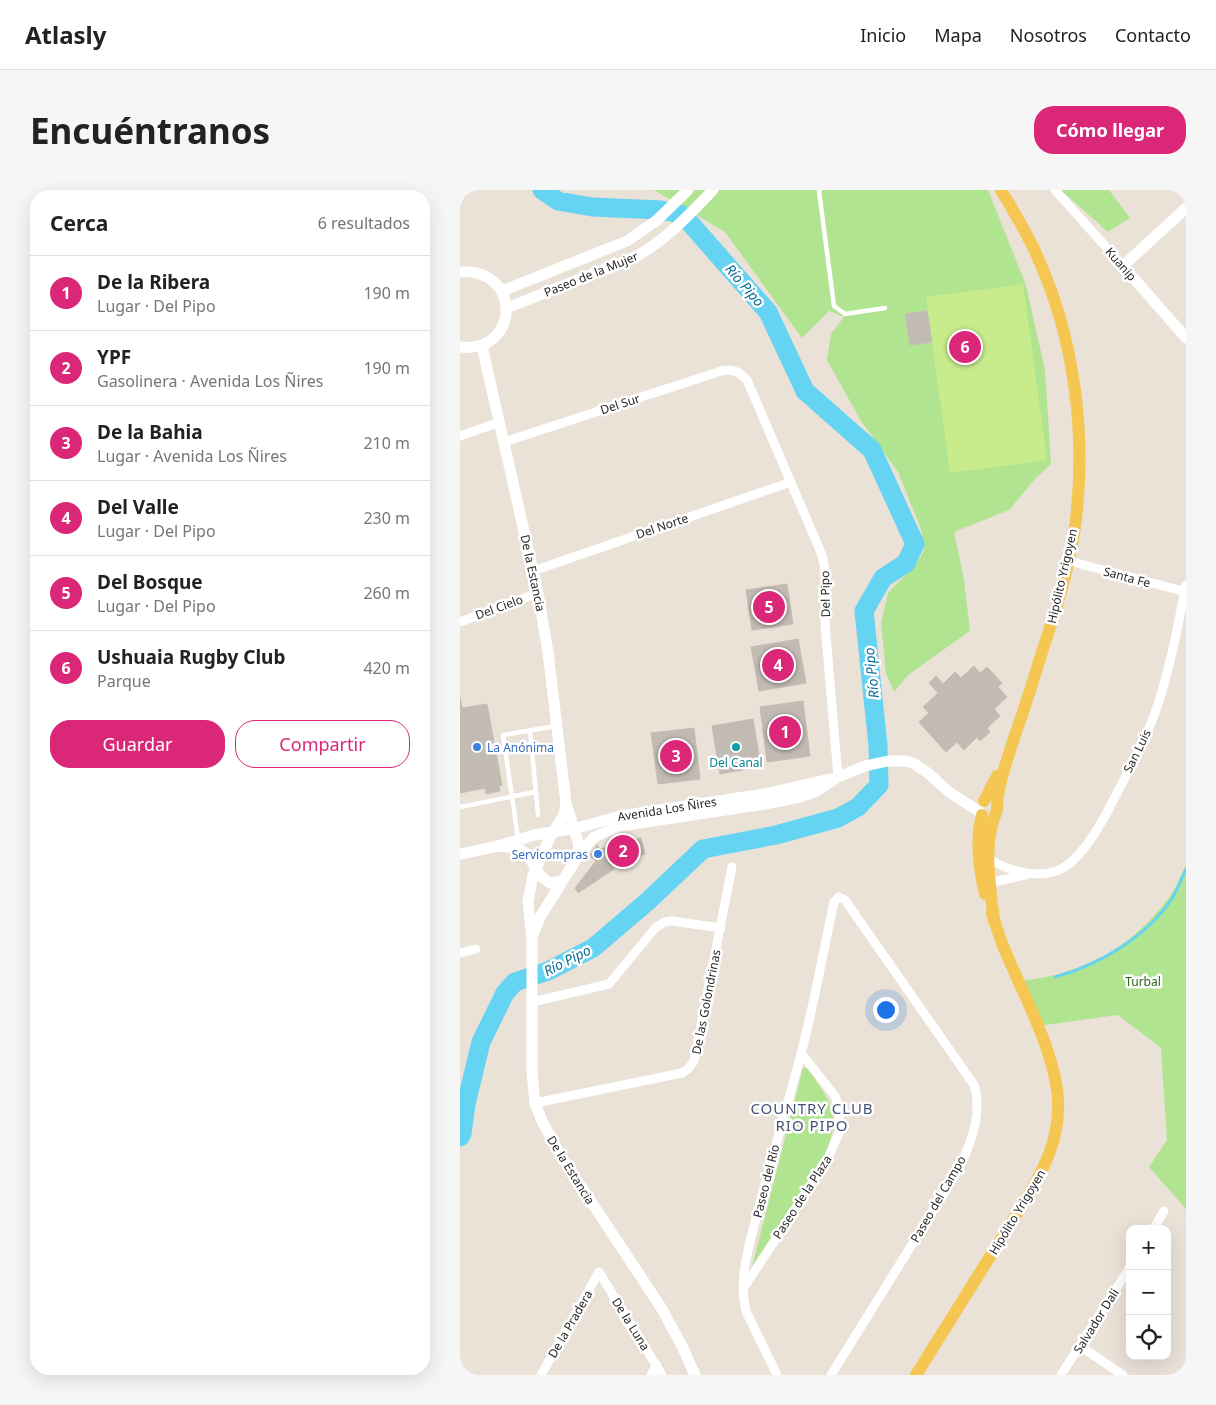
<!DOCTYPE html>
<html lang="es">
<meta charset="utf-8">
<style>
:root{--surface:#fff;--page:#f6f6f6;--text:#222;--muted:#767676;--line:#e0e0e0;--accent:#db2777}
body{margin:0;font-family:"Noto Sans",sans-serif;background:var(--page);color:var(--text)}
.controls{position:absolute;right:15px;bottom:15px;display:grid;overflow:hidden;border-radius:10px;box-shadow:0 5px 20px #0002}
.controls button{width:45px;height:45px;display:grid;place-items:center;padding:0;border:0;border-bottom:1px solid var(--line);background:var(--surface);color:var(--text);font:25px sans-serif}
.you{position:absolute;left:425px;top:819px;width:18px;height:18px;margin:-12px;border:4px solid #fff;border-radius:50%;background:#1a73e8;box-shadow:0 0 0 8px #1a73e833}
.badge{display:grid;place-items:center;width:32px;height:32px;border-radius:50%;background:var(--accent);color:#fff;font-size:16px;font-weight:700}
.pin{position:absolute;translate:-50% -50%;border:2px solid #fff;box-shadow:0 1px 5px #0006}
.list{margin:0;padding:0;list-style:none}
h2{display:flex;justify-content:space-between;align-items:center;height:65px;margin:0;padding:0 20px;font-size:21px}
h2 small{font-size:16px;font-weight:400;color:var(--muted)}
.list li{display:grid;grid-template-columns:32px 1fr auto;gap:15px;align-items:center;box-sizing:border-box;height:75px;padding:0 20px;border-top:1px solid var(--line)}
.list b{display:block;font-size:19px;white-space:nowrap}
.list p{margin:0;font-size:16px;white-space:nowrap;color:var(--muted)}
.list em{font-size:16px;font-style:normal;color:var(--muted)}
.actions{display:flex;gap:10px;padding:15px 20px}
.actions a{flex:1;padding:11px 0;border:1px solid var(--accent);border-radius:20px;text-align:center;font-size:18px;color:var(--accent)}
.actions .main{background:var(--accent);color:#fff}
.icon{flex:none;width:28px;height:28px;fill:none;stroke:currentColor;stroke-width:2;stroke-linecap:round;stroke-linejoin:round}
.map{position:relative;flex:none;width:726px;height:1185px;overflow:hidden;border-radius:20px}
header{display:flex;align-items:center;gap:30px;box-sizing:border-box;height:70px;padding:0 25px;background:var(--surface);border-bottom:1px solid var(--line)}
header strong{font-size:24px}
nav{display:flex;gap:28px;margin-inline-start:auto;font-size:18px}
.intro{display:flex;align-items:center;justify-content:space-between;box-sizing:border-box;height:120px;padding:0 30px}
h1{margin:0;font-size:35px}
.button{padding:12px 22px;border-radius:20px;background:var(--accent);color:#fff;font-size:18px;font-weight:700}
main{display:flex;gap:30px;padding:0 30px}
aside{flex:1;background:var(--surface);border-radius:20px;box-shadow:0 5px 20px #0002}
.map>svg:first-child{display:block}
.green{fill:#b1e491}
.pitch{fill:#c8ec8c}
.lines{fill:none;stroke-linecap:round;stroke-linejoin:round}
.stream{stroke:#65d3f2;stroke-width:3}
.river{stroke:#65d3f2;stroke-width:19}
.building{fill:#c2bbb4;stroke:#c5bdb1}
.lane{stroke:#fff;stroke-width:4.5}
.street{stroke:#fff;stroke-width:9}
.secondary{stroke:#fff;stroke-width:11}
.primary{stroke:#f5c752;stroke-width:12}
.shop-dot{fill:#3f7fe0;stroke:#fff;stroke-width:2}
.culture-dot{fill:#0f9aa8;stroke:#fff;stroke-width:2}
.labels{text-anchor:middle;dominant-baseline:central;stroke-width:5;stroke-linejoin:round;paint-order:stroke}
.street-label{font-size:12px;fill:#272727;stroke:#fff}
.shop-label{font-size:12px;fill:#366cbe;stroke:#fff;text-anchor:start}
.culture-label{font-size:12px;fill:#0d838f;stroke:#fff}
.park-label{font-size:12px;fill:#2a6416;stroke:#fff}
.water-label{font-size:14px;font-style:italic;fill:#096e99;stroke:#fff}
.quarter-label{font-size:15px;letter-spacing:1px;fill:#465278;stroke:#fff}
</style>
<header>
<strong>Atlasly</strong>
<nav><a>Inicio</a><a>Mapa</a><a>Nosotros</a><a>Contacto</a></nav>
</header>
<div class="intro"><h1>Encuéntranos</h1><a class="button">Cómo llegar</a></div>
<main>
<aside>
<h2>Cerca<small>6 resultados</small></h2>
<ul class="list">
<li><span class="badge">1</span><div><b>De la Ribera</b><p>Lugar · Del Pipo</p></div><em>190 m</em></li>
<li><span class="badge">2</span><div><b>YPF</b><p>Gasolinera · Avenida Los Ñires</p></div><em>190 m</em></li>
<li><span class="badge">3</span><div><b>De la Bahia</b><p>Lugar · Avenida Los Ñires</p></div><em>210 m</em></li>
<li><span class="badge">4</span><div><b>Del Valle</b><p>Lugar · Del Pipo</p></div><em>230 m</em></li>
<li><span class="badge">5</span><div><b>Del Bosque</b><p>Lugar · Del Pipo</p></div><em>260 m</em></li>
<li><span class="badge">6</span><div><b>Ushuaia Rugby Club</b><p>Parque</p></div><em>420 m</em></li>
</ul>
<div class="actions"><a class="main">Guardar</a><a>Compartir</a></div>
</aside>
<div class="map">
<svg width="726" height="1185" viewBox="0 0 726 1185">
<rect width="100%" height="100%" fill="#eae1d7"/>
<path class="green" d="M 194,0 L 528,0 L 566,95 L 585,180 L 591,274 L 575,289 L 549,320 L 494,342 L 504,390 L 510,441 L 448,485 L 434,502 L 426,484 L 421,433 L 428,403 L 455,375 L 464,361 L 461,339 L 438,282 L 401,231 L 367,170 L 371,144 L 384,127 L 369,121 L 342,148 L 265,42 Z
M 601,0 L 649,0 L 670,28 L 648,42 Z
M 726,676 L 726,1019 L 689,977 L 707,950 L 701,858 L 658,825 L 578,836 L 558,791 C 620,786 674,757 710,706 C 717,697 720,685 726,676 Z
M 343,878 L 347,878 C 372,913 382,925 364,967 L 292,1077 Z"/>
<path class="pitch" d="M 563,94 L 587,270 L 490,283 L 466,107 Z"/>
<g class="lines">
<path class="stream" d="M 595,787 C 639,775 687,747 713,707 C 718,698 722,688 726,679"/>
<path class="river" d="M 0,947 L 2,944 L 6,914 L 21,852 L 45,803 L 55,792 L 88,781 L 133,758 L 188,711 L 243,659 L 316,645 L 378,628 L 398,617 L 419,595 L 418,556 L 404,421 L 423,388 L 446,373 L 455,354 L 412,260 L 345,201 L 308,122 L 230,33 L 220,24 L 201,20 L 132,17 L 98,11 L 82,0"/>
</g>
<path class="building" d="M 467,121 L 472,152 L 450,155 L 445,124 Z
M 327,394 L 333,434 L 292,440 L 286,400 Z
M 338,449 L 346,493 L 299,501 L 291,457 Z
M 514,476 L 520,483 L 527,477 L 542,493 L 538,497 L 547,507 L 534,519 L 540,526 L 527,538 L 530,542 L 520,551 L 517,547 L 504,560 L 497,552 L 486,562 L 459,532 L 469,523 L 463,517 L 478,503 L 469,493 L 476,486 L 483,494 L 495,482 L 501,488 Z
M 0,507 L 2,518 L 27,514 L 42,595 L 39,596 L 40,601 L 26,604 L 25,598 L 0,603 Z
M 343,511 L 350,566 L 307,572 L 300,517 Z
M 293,529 L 301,577 L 260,584 L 252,536 Z
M 234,538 L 240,589 L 198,594 L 191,543 Z
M 181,648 L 185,664 L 151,674 L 140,659 Z
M 137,655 L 154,679 L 118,703 L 115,698 L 136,671 L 129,666 Z"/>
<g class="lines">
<path class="lane" d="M 360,0 L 359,1 L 374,116 L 385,124 L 425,118
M 70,540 L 78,625
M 0,617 L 75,602
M 58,648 L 43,545 L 96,536"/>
<path class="street" d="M 595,0 L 663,76
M 0,246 L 40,232
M 44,252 L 261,181 C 273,179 279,181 287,190 L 362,365 L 365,379 L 365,434 L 378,587
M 609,371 L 726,402
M 73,381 L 331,292
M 0,432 L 78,403
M 529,669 C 549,681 579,690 601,679 C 624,667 644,629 655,607 C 668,581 683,555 693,528 C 709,486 717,439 726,395
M 524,694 L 565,685
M 0,763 L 16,759
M 72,812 L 149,794 L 196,737 L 205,732 L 212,731 L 261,738
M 75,913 L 222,883 L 228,879 L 234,871 L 272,677
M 693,1039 L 704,1021
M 285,1096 L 367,970 L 379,943 L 379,918 L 375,906 L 341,863
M 620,1156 L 663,1185
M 81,1185 L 139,1082 L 202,1185
M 191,1185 L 197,1175
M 317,1185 L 286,1121 C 277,1086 292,1047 300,1013 C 313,963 328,914 341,864 C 354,814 363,763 374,712 L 379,707 L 385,710 L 514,895 C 523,922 510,957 497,982 L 371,1185
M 601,1185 L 670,1077"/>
<path class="secondary" d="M 726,18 L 663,76 L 726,148
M 0,82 C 63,78 60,164 0,157
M 42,101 L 167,51 L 196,31 L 228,0
M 47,118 L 175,67 C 206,50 229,25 253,0
M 22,156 L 78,403 L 88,462 L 106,613 L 119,655 L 117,668 L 80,727 L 73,745
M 106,613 L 104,625 L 90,647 L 73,685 L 68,712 L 72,749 L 72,882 L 75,913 L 82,931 L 101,966 L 202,1119 L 222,1156 L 235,1185
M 40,656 C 48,657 57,657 64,662 C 75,671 73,683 90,693 L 102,691
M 0,664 L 38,656 L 74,645 L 117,638 L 160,626 L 304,604 L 370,589
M 119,665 L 134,647 L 160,636 L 305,614 L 340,607 L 357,601 L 378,587 L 405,576 L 428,571 L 446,571 L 453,573 L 468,583 L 489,602 L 520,622"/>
<path class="primary" d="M 524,611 L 537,586
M 522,625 C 515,651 519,679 525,704
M 534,731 C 530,694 522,654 537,620 C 537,596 547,571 554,548 C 564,520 573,492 581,465 C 595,423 609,380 615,337 C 627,247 615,149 577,66 C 567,43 554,22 541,0
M 456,1185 L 571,1001 C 585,976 597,951 598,922 C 601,873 565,808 546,763 C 540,750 536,736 532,723"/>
</g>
<g class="shop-dot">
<circle cx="17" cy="557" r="5"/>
<circle cx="138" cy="664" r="5"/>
</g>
<circle class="culture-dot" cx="276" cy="557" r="5"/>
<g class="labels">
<g class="street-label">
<text transform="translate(661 74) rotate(49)">Kuanip</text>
<text transform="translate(131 84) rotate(-22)">Paseo de la Mujer</text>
<text transform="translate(160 214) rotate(-18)">Del Sur</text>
<text transform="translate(202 336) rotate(-19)">Del Norte</text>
<text transform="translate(73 383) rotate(78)">De la Estancia</text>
<text transform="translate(602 386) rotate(-77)">Hipólito Yrigoyen</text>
<text transform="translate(667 387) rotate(15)">Santa Fe</text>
<text transform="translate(365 404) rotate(-91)">Del Pipo</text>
<text transform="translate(39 417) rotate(-20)">Del Cielo</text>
<text transform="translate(677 561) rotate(-64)">San Luis</text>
<text transform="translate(207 619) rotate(-9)">Avenida Los Ñires</text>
<text transform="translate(246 812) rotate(-79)">De las Golondrinas</text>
<text transform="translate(111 980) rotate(58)">De la Estancia</text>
<text transform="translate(306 991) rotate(-76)">Paseo del Río</text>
<text transform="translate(342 1007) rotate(-57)">Paseo de la Plaza</text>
<text transform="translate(478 1009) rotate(-60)">Paseo del Campo</text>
<text transform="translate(557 1022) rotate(-59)">Hipólito Yrigoyen</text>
<text transform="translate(636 1131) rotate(-58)">Salvador Dali</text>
<text transform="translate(110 1134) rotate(-60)">De la Pradera</text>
<text transform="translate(171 1134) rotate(58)">De la Luna</text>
</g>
<g class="shop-label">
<text x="27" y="557">La Anónima</text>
<text x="128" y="664" text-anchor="end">Servicompras</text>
</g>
<g class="culture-label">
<text x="276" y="572">Del Canal</text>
</g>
<g class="park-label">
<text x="683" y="791">Turbal</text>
</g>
<g class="water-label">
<text transform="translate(285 95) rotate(49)">Río Pipo</text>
<text transform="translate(411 483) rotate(-96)">Río Pipo</text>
<text transform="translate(107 770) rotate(-27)">Río Pipo</text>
</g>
<g class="quarter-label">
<text x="352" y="918">COUNTRY CLUB<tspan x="352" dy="17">RIO PIPO</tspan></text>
</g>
</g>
</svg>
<div class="controls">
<button>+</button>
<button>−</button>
<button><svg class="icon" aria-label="locate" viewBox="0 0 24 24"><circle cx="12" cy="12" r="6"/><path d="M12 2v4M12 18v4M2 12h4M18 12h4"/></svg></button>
</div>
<div class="you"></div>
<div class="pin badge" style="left:325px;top:542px">1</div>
<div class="pin badge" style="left:163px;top:661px">2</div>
<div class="pin badge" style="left:216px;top:566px">3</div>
<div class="pin badge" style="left:318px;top:475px">4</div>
<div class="pin badge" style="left:309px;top:417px">5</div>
<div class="pin badge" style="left:505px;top:157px">6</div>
</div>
</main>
